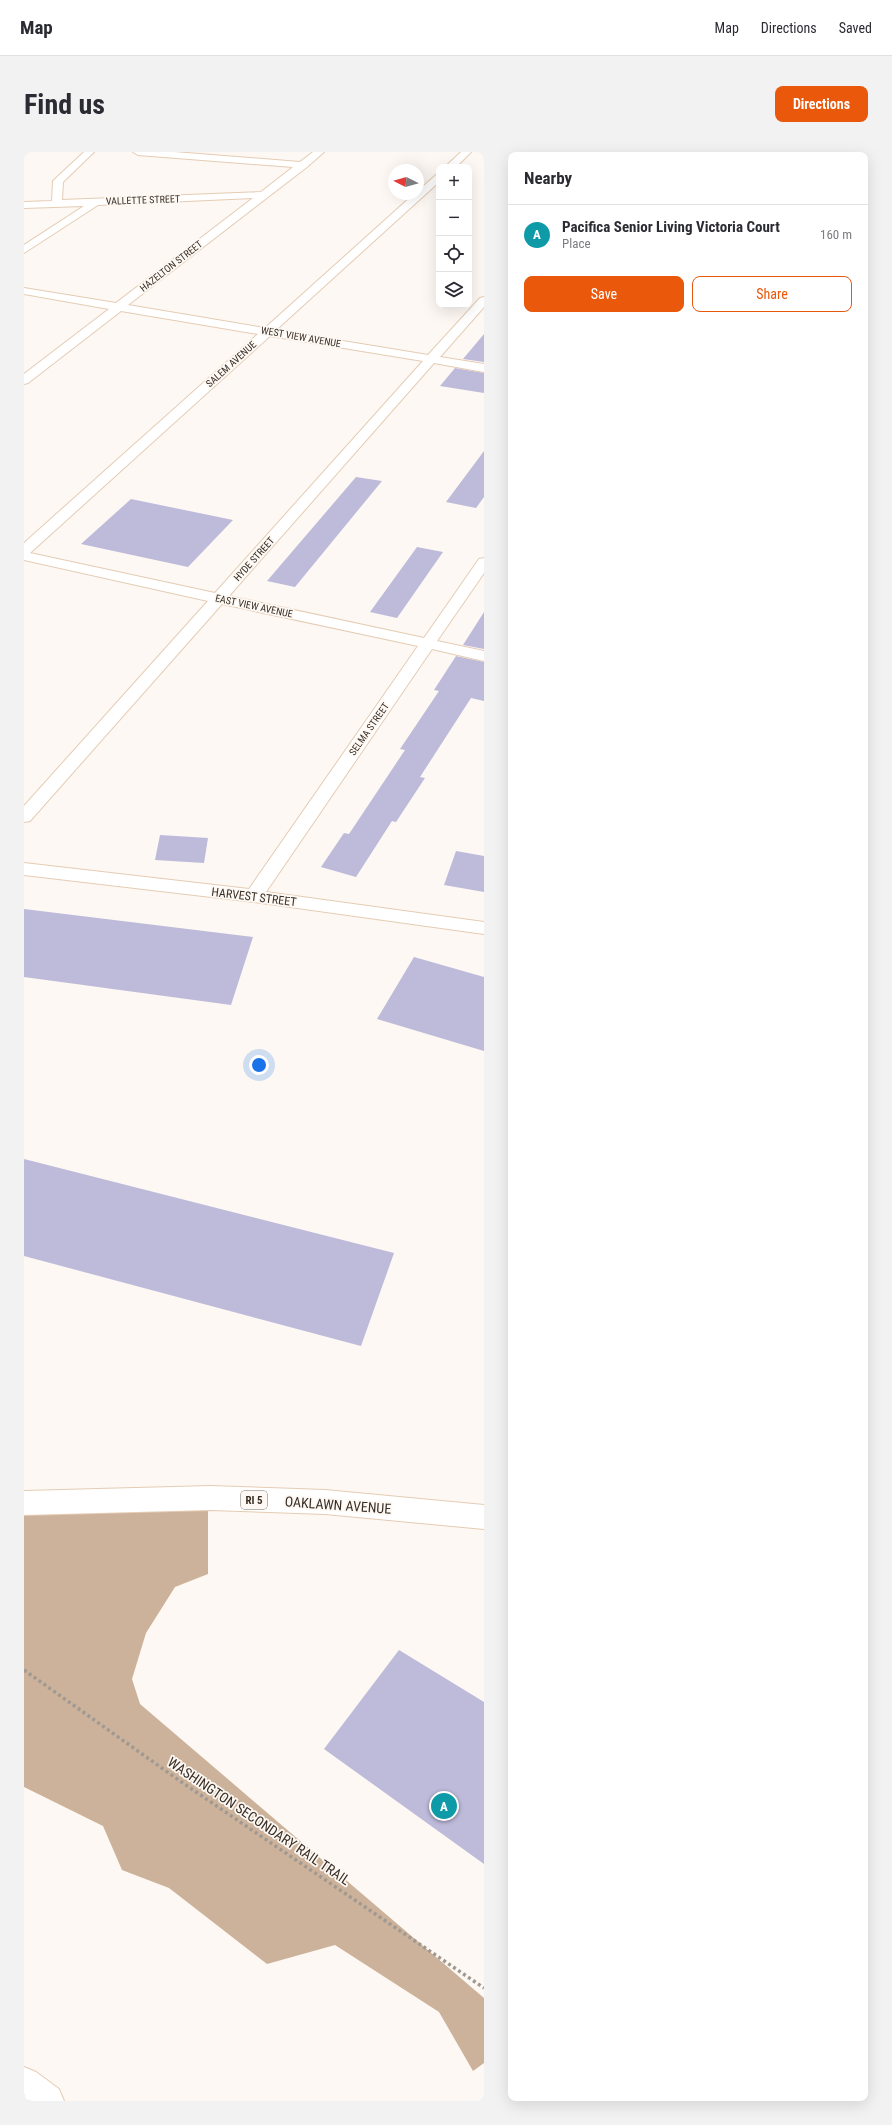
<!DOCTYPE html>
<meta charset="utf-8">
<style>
:root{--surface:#fff;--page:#f2f2f3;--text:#2b2b33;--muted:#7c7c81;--line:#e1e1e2;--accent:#ea580c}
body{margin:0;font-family:"Roboto Condensed",sans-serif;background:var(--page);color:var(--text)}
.controls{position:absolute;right:12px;top:12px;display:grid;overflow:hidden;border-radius:8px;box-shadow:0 4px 16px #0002}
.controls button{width:36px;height:36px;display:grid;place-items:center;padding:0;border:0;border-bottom:1px solid var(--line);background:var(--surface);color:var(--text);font:20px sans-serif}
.compass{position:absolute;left:364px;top:12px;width:36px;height:36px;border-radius:50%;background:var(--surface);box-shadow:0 4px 16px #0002;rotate:276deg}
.you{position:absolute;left:235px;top:913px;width:14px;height:14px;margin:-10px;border:3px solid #fff;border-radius:50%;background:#1a73e8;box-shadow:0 0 0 6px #1a73e833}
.badge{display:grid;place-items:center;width:26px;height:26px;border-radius:50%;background:var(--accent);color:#fff;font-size:13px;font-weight:700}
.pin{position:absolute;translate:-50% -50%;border:2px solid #fff;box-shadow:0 1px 4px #0006}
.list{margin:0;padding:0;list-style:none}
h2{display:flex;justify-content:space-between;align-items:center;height:52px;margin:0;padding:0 16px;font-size:17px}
h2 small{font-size:13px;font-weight:400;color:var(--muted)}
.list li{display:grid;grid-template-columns:26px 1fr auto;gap:12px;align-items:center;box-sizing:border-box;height:60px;padding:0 16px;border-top:1px solid var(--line)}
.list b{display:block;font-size:15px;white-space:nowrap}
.list p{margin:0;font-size:13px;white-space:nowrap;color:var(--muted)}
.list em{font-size:13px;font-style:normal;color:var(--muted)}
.actions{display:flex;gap:8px;padding:12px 16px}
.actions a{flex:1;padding:9px 0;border:1px solid var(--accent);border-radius:8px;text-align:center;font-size:14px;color:var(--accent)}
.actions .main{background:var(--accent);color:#fff}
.icon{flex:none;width:22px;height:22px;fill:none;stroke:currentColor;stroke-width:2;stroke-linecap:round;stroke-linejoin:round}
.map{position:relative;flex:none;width:460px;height:1949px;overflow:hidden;border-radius:8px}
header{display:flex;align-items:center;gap:24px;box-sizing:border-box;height:56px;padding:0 20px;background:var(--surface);border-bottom:1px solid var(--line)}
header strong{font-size:19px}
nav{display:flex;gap:22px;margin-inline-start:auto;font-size:14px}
.intro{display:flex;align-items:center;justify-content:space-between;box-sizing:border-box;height:96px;padding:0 24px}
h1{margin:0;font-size:28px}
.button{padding:10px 18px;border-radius:8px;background:var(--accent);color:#fff;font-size:14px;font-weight:700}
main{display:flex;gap:24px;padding:0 24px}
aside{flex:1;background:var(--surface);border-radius:8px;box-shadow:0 4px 16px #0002}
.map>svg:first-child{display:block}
.forest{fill:#ccb29a}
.building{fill:#bebada}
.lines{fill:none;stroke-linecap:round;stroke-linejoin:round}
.street-casing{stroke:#e5ccb4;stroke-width:2}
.secondary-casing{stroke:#e5ccb4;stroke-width:2}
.primary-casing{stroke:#e5ccb4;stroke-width:2}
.path{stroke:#a09992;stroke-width:3.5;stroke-dasharray:3 3;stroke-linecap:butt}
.street{fill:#fff;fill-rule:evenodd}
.secondary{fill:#fff;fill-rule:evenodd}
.primary{fill:#fff;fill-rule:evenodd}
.labels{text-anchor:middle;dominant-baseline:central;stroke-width:3.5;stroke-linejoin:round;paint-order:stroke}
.far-street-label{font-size:10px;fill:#382e25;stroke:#fdf8f3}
.shield{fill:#fdf8f3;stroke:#736b63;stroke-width:1}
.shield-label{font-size:11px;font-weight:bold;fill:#382e25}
.street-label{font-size:12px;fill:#382e25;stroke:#fdf8f3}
.near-street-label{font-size:14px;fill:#382e25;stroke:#fdf8f3}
</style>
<header>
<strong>Map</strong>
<nav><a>Map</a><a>Directions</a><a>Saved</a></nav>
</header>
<div class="intro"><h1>Find us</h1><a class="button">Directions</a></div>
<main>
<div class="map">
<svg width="460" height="1949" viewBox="0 0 460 1949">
<rect width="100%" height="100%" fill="#fdf8f3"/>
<path class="forest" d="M 0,1350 L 184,1351 L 184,1422 L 151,1435 L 122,1481 L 108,1527 L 116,1552 L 460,1846 L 460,1911 L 449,1919 L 415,1860 L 311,1793 L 243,1812 L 145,1736 L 98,1718 L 79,1674 L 0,1635 Z"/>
<path class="building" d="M 460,182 L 460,210 L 439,207 Z
M 431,216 L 460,221 L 460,241 L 416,234 Z
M 460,299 L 460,345 L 452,356 L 422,350 Z
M 332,325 L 358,329 L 271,435 L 243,429 Z
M 107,347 L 209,368 L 164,415 L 57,392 Z
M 393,395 L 419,400 L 373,466 L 346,460 Z
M 460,460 L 460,497 L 439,493 Z
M 432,504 L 460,510 L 460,549 L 447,546 L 396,625 L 401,626 L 372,670 L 368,669 L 332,725 L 297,715 L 320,681 L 325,682 L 381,598 L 376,597 L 415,539 L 410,538 Z
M 136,683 L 184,686 L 180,711 L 131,708 Z
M 432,699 L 460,704 L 460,740 L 420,733 Z
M 0,757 L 229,785 L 207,853 L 0,825 Z
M 390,805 L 460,825 L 460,899 L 353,867 Z
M 0,1007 L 370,1101 L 337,1194 L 0,1104 Z
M 375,1498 L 460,1550 L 460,1712 L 300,1597 Z"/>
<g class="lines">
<g class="street-casing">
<path id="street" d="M 60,0 L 70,0 L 39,30 L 38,48 L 237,40 L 269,15 L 114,3 L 109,0 L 150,0 L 276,10 L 289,0 L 300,0 L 283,15 L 104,153 L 241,176 L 390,42 L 394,42 L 394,39 L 412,23 L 415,22 L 415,30 L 252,178 L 404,203 L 456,146 L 460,145 L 460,155 L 416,205 L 460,212 L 460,220 L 410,211 L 205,444 L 400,486 L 455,407 L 460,406 L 460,421 L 413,489 L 460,499 L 460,509 L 408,497 L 242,740 L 460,770 L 460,782 L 230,750 L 0,723 L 0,711 L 225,737 L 394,494 L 198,452 L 6,669 L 0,670 L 0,654 L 184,449 L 0,408 L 0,391 L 234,182 L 97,159 L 4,231 L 0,232 L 0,222 L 85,157 L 0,142 L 0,136 L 92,151 L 229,46 L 74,53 L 0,101 L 0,93 L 60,54 L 0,56 L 0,50 L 28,49 L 29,29 ZM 246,184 L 399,209 L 191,441 L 6,401 Z
M 437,0 L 447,0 L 432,15 L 421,15 Z"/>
</g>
<g class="secondary-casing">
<path id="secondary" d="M 0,1915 L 12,1920 L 35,1937 L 40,1949 L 0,1949 Z"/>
</g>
<g class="primary-casing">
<path id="primary" d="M 186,1334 L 301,1338 L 460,1353 L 460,1377 L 301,1362 L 186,1358 L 0,1363 L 0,1339 Z"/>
</g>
<path class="path" d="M 0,1518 L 156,1629 L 460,1836"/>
<use href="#street" class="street"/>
<use href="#secondary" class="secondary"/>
<use href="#primary" class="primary"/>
</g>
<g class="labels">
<g class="far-street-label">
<text transform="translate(119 48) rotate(-2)">VALLETTE STREET</text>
<text transform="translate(147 114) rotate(-38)">HAZELTON STREET</text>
<text transform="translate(277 185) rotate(10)">WEST VIEW AVENUE</text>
<text transform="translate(207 212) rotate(-42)">SALEM AVENUE</text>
<text transform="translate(230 407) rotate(-48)">HYDE STREET</text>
<text transform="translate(230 454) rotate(12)">EAST VIEW AVENUE</text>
<text transform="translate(345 577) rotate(-55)">SELMA STREET</text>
</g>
<rect class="shield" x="217" y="1339" width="26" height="18" rx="3"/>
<g class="shield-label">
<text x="230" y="1348">RI 5</text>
</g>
<g class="street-label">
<text transform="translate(230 745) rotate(7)">HARVEST STREET</text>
</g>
<g class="near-street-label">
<text transform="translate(314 1353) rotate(4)">OAKLAWN AVENUE</text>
<text transform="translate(235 1669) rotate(34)">WASHINGTON SECONDARY RAIL TRAIL</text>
</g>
</g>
</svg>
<div class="controls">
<button>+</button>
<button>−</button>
<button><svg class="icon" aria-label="locate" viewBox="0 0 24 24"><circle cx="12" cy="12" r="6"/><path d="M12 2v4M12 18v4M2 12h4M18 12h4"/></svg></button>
<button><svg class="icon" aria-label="layers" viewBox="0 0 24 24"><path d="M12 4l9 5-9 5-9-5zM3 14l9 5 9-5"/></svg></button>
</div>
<svg class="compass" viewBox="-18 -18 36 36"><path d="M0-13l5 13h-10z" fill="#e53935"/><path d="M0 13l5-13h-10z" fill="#7c7c81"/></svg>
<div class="you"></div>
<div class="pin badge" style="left:420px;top:1654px;background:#0f9aa8">A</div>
</div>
<aside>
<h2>Nearby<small></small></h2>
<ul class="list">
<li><span class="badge" style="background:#0f9aa8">A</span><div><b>Pacifica Senior Living Victoria Court</b><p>Place</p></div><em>160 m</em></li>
</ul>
<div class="actions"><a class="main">Save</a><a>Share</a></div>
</aside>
</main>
